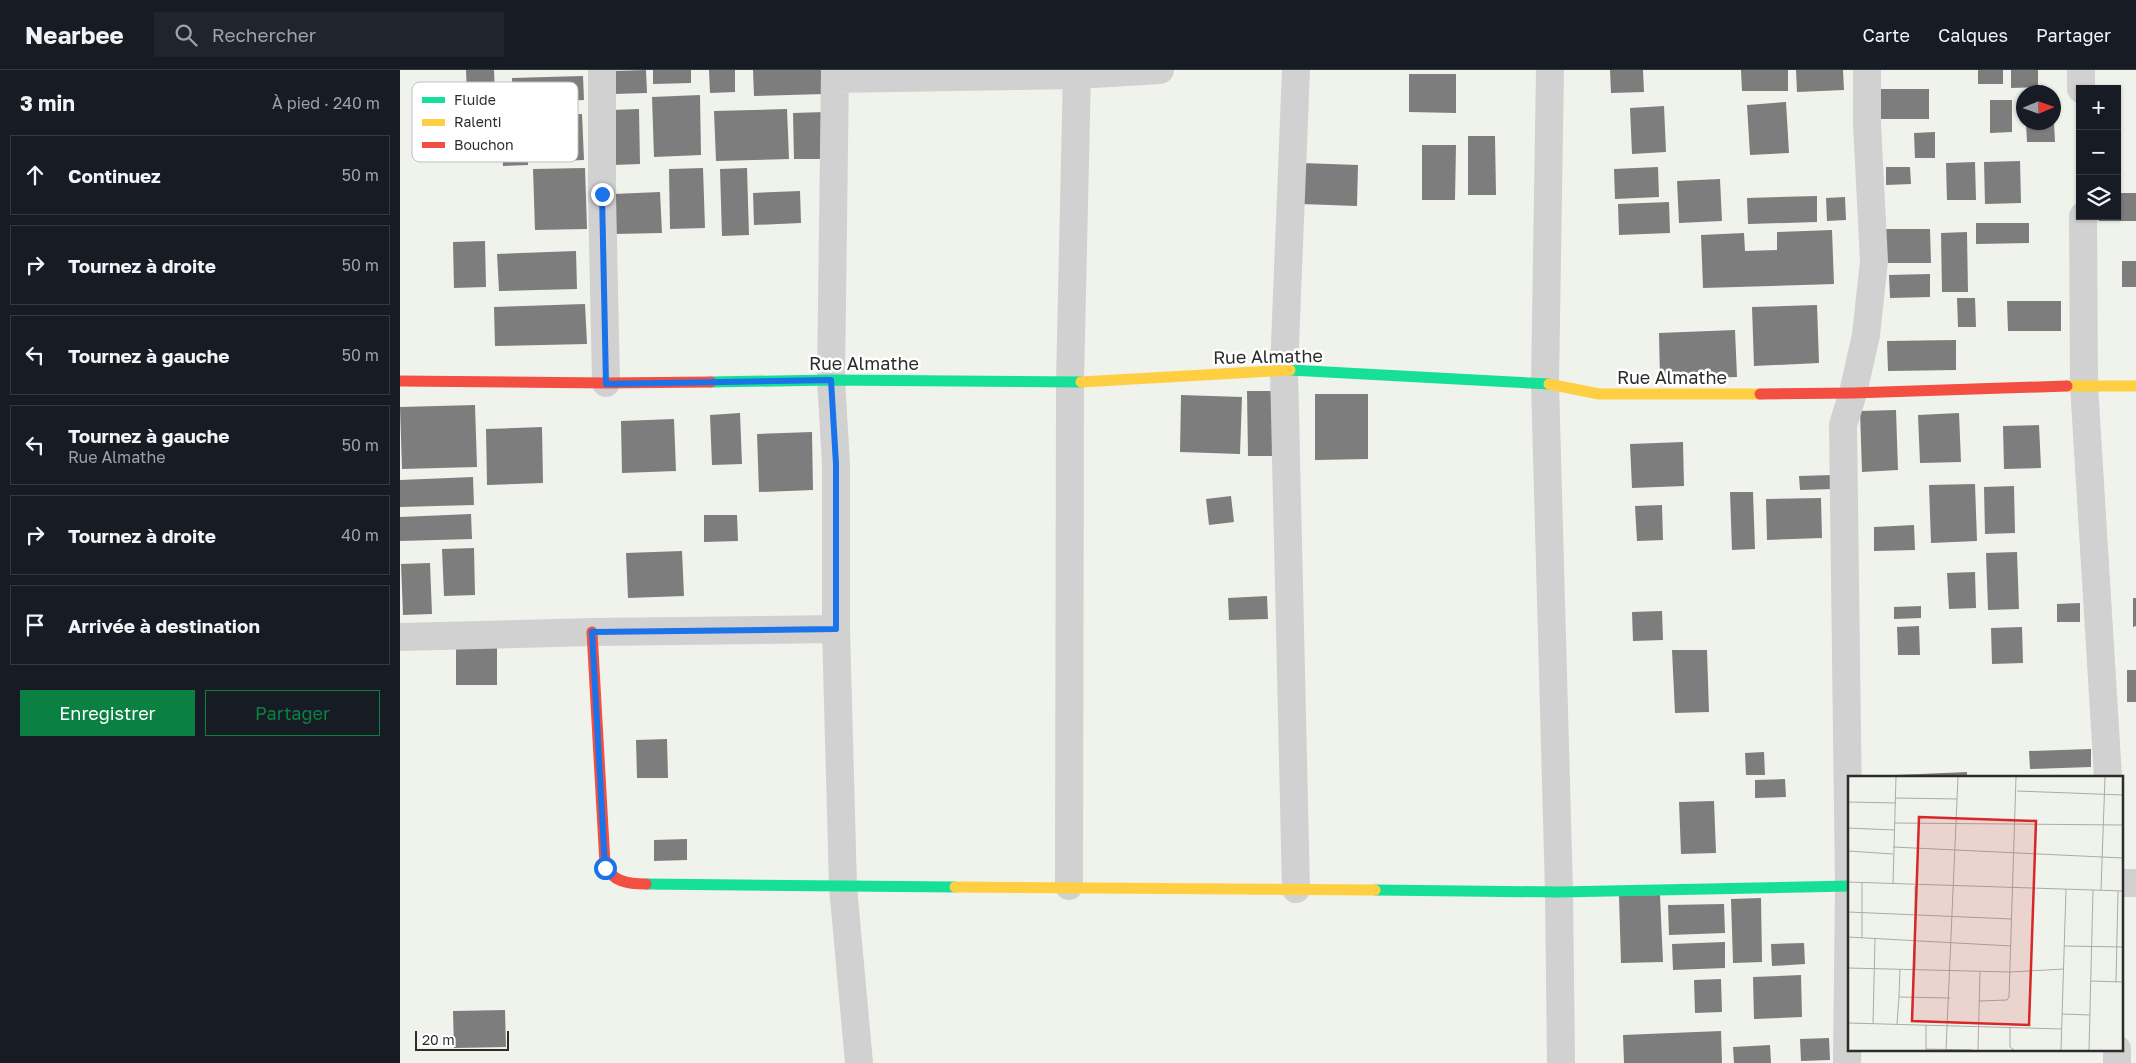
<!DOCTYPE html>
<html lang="fr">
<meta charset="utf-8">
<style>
:root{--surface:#171b24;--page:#20242c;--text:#f1f3f6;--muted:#9ea1a6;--line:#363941;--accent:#0b8043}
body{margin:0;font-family:"Golos Text",sans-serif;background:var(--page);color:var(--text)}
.controls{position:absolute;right:15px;top:15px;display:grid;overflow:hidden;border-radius:0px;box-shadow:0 1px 4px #0004}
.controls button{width:45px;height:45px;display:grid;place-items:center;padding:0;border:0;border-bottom:1px solid var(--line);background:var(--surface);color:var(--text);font:25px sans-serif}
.compass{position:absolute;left:1616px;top:15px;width:45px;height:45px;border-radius:50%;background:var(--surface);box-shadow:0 1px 4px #0004;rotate:88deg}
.scale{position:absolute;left:15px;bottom:12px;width:94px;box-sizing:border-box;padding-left:5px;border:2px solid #2c2c2c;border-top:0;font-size:14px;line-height:18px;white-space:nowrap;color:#2c2c2c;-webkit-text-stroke:4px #fff;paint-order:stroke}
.stop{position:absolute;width:15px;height:15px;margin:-11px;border:4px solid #1a73e8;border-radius:50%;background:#fff}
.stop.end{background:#1a73e8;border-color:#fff;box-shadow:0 1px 5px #0008}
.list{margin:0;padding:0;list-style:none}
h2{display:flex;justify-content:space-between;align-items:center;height:65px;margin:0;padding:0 20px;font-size:21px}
h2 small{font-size:16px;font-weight:400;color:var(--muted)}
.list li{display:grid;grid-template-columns:32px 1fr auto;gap:15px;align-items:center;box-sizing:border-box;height:80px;margin:0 10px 10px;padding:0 10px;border:1px solid var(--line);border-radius:0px}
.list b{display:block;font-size:19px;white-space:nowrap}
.list p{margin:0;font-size:16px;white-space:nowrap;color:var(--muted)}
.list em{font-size:16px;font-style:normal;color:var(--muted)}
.actions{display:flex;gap:10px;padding:15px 20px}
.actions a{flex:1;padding:11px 0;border:1px solid var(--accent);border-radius:0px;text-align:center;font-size:18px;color:var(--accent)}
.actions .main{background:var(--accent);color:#fff}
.icon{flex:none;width:28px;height:28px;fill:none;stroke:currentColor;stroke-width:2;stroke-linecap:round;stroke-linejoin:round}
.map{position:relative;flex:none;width:1736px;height:993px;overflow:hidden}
header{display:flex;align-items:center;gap:30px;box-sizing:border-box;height:70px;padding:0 25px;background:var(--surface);border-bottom:1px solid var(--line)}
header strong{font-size:24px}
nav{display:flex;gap:28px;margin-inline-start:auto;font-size:18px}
.search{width:350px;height:45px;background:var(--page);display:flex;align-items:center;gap:12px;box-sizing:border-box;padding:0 18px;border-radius:0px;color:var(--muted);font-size:19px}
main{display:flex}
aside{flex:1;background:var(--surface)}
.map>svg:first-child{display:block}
.green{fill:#f0f3eb;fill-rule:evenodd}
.building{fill:#7d7d7d}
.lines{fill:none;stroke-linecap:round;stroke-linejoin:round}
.street{stroke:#d1d1d1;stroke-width:28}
.fast{stroke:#16e098;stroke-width:11}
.slow{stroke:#ffcf43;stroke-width:11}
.jam{stroke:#f24e42;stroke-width:11}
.route{stroke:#1a73e8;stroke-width:6}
.labels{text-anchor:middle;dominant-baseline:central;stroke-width:5;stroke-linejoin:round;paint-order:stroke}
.street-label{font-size:18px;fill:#2c2c2c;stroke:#fff}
.inset-road{fill:none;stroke:#ababab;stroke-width:1}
.view{fill:#d62828;fill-opacity:0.15;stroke:#d62828;stroke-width:2.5}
.inset-edge{fill:none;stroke:#2c2c2c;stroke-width:2.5}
.key{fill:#fff;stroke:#c0c0c0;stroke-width:1}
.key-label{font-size:14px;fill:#2c2c2c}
</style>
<header>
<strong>Nearbee</strong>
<div class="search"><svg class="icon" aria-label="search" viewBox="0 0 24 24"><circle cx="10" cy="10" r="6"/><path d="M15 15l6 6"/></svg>Rechercher</div>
<nav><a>Carte</a><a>Calques</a><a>Partager</a></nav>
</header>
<main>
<aside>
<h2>3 min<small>À pied · 240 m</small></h2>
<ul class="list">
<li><svg class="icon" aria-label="ahead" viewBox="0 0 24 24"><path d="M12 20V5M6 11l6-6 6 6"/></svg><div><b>Continuez</b></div><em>50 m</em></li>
<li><svg class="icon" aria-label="right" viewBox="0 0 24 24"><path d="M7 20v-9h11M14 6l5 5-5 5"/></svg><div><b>Tournez à droite</b></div><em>50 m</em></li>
<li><svg class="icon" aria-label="left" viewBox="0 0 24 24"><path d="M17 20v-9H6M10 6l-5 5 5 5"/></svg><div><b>Tournez à gauche</b></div><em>50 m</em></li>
<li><svg class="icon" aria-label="left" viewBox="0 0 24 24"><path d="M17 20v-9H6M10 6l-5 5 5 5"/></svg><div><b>Tournez à gauche</b><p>Rue Almathe</p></div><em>50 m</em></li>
<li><svg class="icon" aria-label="right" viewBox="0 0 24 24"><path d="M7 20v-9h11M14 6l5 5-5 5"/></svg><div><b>Tournez à droite</b></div><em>40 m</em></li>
<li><svg class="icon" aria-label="arrive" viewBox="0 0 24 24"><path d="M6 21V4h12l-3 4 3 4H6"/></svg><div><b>Arrivée à destination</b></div></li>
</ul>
<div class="actions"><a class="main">Enregistrer</a><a>Partager</a></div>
</aside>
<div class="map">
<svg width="1736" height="993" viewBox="0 0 1736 993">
<rect width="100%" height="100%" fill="#fff"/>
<path class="green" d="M 0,0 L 1736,0 L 1736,993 L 0,993 ZM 1680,19 L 1717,19 L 1717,146 L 1680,146 ZM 1624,22 L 1654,22 L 1654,52 L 1624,52 ZM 1450,707 L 1722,707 L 1722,979 L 1450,979 Z"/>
<path class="building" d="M 66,0 L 94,0 L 95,24 L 67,25 Z
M 246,0 L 247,23 L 213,24 L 212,1 Z
M 253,0 L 291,0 L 291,13 L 253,14 Z
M 309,0 L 335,0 L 335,22 L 310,23 Z
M 353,0 L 424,0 L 425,24 L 354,26 Z
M 1210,0 L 1243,0 L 1244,22 L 1211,23 Z
M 1341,0 L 1388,0 L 1388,21 L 1342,21 Z
M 1396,0 L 1443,0 L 1444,20 L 1397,22 Z
M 1578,0 L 1603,0 L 1603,14 L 1578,14 Z
M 1611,0 L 1638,0 L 1638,17 L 1611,18 Z
M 1009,4 L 1056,4 L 1056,43 L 1009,42 Z
M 183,6 L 184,30 L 113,33 L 112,8 Z
M 1478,19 L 1529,19 L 1529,49 L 1479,49 Z
M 300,25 L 301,85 L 254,87 L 252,27 Z
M 1590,30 L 1612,30 L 1612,62 L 1590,63 Z
M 1386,32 L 1389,83 L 1350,85 L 1347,35 Z
M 1264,36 L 1266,82 L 1232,84 L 1230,38 Z
M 239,39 L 240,94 L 213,95 L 211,40 Z
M 387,39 L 389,89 L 316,91 L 314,41 Z
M 425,42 L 426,89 L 394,89 L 393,43 Z
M 182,44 L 184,90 L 136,92 L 135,45 Z
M 1626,52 L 1654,52 L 1655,72 L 1627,72 Z
M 127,59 L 128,95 L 103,96 L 101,60 Z
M 1535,62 L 1535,88 L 1515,88 L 1514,63 Z
M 1068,66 L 1095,66 L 1096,125 L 1068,125 Z
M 1022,75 L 1056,75 L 1055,130 L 1022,130 Z
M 1620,91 L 1621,133 L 1585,134 L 1584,92 Z
M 1575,92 L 1576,130 L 1547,130 L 1546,93 Z
M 902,93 L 958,95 L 957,136 L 901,134 Z
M 1258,97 L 1259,127 L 1215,129 L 1214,99 Z
M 1486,97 L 1510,97 L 1511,114 L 1486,115 Z
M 185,98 L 187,159 L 135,160 L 133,99 Z
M 303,98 L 305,158 L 270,159 L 269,99 Z
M 347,98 L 349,165 L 322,166 L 320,99 Z
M 1320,109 L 1322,151 L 1279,153 L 1277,111 Z
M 400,121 L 401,153 L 354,155 L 353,123 Z
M 260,122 L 262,163 L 214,164 L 213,124 Z
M 1717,123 L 1736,123 L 1736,151 L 1699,151 L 1699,146 L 1717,146 Z
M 1417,126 L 1417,152 L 1348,154 L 1347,128 Z
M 1445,127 L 1446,150 L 1427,151 L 1426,128 Z
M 1269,132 L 1270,163 L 1219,165 L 1218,134 Z
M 1576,153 L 1629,153 L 1629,173 L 1576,174 Z
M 1485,159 L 1530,159 L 1531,193 L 1485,193 Z
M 1432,160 L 1434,214 L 1303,218 L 1301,165 L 1344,163 L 1345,181 L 1377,180 L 1377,162 Z
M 1567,162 L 1568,222 L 1542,222 L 1541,163 Z
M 85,171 L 86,217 L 54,218 L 53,172 Z
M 176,181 L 177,219 L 99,221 L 97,184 Z
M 1722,191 L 1736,191 L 1736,217 L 1722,217 Z
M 1530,204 L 1530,227 L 1490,228 L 1489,205 Z
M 1557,228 L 1575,228 L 1576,257 L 1558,257 Z
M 1607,231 L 1661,231 L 1661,261 L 1608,261 Z
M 185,234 L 187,274 L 95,276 L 94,237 Z
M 1417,235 L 1419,293 L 1354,296 L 1352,237 Z
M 1335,260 L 1337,307 L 1260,309 L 1259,263 Z
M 1556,270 L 1556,300 L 1488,301 L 1487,271 Z
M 847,321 L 877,321 L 878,386 L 848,386 Z
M 915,324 L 968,324 L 968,389 L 915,390 Z
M 781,325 L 842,327 L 840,384 L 780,382 Z
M 75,335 L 77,397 L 2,399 L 0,337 Z
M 1496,340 L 1498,400 L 1462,402 L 1460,341 Z
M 340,343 L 342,394 L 312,395 L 310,345 Z
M 1559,343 L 1561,392 L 1520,393 L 1518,345 Z
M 274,349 L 276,401 L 222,403 L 221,351 Z
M 1639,355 L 1641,398 L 1604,399 L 1603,356 Z
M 142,357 L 143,413 L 87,415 L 86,359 Z
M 412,362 L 413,420 L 359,422 L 357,364 Z
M 1283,372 L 1284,416 L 1232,418 L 1230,374 Z
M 1432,405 L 1433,419 L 1400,420 L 1399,406 Z
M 73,407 L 74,435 L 0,437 L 0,410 Z
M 1575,414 L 1577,471 L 1531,473 L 1529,415 Z
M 1614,416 L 1615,463 L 1585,464 L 1584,417 Z
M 1330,422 L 1353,422 L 1355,479 L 1332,480 Z
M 831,426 L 834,452 L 809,455 L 806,429 Z
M 1421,428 L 1422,468 L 1367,470 L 1366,429 Z
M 1262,435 L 1263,470 L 1237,471 L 1235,436 Z
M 71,444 L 72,469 L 0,471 L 0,447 Z
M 304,445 L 337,445 L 338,471 L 304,472 Z
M 1514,455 L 1515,480 L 1474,481 L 1474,457 Z
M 74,478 L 75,525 L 44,526 L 42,479 Z
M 282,481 L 284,526 L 228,528 L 226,483 Z
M 1617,482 L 1619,539 L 1588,540 L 1586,483 Z
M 30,493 L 32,544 L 3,545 L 1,494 Z
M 1575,502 L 1576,538 L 1549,539 L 1547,503 Z
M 867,526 L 868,549 L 829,550 L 828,528 Z
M 1733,528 L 1736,528 L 1736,556 L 1733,557 Z
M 1680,533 L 1680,552 L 1657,552 L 1657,534 Z
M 1521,536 L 1521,548 L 1494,549 L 1494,537 Z
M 1262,541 L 1263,570 L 1233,571 L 1232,542 Z
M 1519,556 L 1520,585 L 1498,585 L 1497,557 Z
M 1622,557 L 1623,593 L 1592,594 L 1591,558 Z
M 56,578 L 97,578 L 97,615 L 56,615 Z
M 1272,580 L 1307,580 L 1309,642 L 1275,643 Z
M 1727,600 L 1736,600 L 1736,632 L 1727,632 Z
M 267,669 L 268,708 L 237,708 L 236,670 Z
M 1691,679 L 1691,697 L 1630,699 L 1629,681 Z
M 1364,682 L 1365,705 L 1346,705 L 1345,683 Z
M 1567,702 L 1567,707 L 1496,707 L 1496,705 Z
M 1385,709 L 1386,727 L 1355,728 L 1355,710 Z
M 1314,731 L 1316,783 L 1281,784 L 1279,732 Z
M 287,769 L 287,790 L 254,791 L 254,770 Z
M 1260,825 L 1263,892 L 1221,893 L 1219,826 Z
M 1361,828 L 1362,892 L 1333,893 L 1331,829 Z
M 1324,834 L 1325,863 L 1269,865 L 1268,835 Z
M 1325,872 L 1325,898 L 1273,900 L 1272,874 Z
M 1404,873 L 1405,894 L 1372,896 L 1371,874 Z
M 1401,905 L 1402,947 L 1354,949 L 1353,907 Z
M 1321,909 L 1322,942 L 1295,943 L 1294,910 Z
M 105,940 L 106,977 L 54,978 L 53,941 Z
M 1321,961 L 1322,993 L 1224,993 L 1223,965 Z
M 1429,968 L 1430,990 L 1401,991 L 1400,969 Z
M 1370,975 L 1371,993 L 1334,993 L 1333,977 Z"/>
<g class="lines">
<path class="street" d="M 202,0 L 202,124 L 206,313
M 435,0 L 431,310 L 436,394 L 436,559 L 443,817 L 459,993
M 896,0 L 884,300 L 896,819
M 1150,0 L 1145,313 L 1159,822 L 1161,993
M 1681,0 L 1681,19
M 435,9 L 676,5 L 760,0
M 1683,146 L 1684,315 L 1708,707
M 0,567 L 192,562 L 436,559
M 1722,813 L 1736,813
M 669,816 L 670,313 L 677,0
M 1717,979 L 1717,993
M 1447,993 L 1449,816 L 1443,355 L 1453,323 L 1466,265 L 1474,191 L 1467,54 L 1467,0"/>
<path class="fast" d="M 890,300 L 1149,314
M 311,312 L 431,310 L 681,312
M 246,814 L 555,817
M 975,820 L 1159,822 L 1450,816"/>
<path class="slow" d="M 681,312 L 890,300
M 1149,314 L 1199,324 L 1360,324
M 1667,316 L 1736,316
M 555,817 L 975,820"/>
<path class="jam" d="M 0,311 L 206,313 L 311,312
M 1360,324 L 1453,323 L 1667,316
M 192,562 L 205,794 C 211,812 229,814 246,814"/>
</g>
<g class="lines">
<path class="route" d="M 202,124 L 206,314 L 431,310 L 436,394 L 436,559 L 192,562 L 205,798"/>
</g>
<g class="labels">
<g class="street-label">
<text transform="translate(868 286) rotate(-1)">Rue Almathe</text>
<text x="464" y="293">Rue Almathe</text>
<text x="1272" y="307">Rue Almathe</text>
</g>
</g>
<g transform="translate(1448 706)">
<rect width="275" height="275" fill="#fff"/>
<path d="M 0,1 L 275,1 L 275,274 L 0,274 Z" fill="#f0f3eb"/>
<path class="inset-road" d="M 169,15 L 275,19M 48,22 L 109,23M 0,26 L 48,27M 46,47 L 275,49M 0,52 L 46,54M 45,71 L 275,82M 0,75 L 45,78M 0,106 L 275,115M 45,108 L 48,1M 253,114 L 257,1M 0,136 L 164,143M 0,161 L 163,170M 14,162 L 14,107M 216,170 L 275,171M 0,192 L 162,196 L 216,193M 67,194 L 67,110M 243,205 L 275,206M 268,206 L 270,115M 51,221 L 52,193M 131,225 L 159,224 L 161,221 L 168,1M 214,238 L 242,239M 0,247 L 214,253M 25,248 L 27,163M 49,248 L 51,221 L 102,222M 78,249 L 78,274M 162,252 L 162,271 L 166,274M 78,273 L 125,274M 98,274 L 110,1M 130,274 L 132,196M 213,274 L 218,113M 241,274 L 245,114"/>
<path class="view" d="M 71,41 L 188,45 L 181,249 L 64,245 Z"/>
<rect width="275" height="275" class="inset-edge"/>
</g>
<rect x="12" y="12" width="166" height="80" rx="8" class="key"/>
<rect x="22" y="27" width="23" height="6" fill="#16e098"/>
<rect x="22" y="49" width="23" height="7" fill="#ffcf43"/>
<rect x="22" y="72" width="23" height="6" fill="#f24e42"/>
<g class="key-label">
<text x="54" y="35">Fluide</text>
<text x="54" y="57">Ralenti</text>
<text x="54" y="80">Bouchon</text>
</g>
</svg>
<div class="controls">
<button>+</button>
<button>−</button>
<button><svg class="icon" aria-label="layers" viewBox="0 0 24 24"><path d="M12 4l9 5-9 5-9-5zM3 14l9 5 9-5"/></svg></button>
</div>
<svg class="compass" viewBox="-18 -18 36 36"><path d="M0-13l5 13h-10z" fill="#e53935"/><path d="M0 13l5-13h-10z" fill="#9ea1a6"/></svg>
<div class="scale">20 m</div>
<div class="stop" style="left:205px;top:798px"></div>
<div class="stop end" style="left:202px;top:124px"></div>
</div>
</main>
